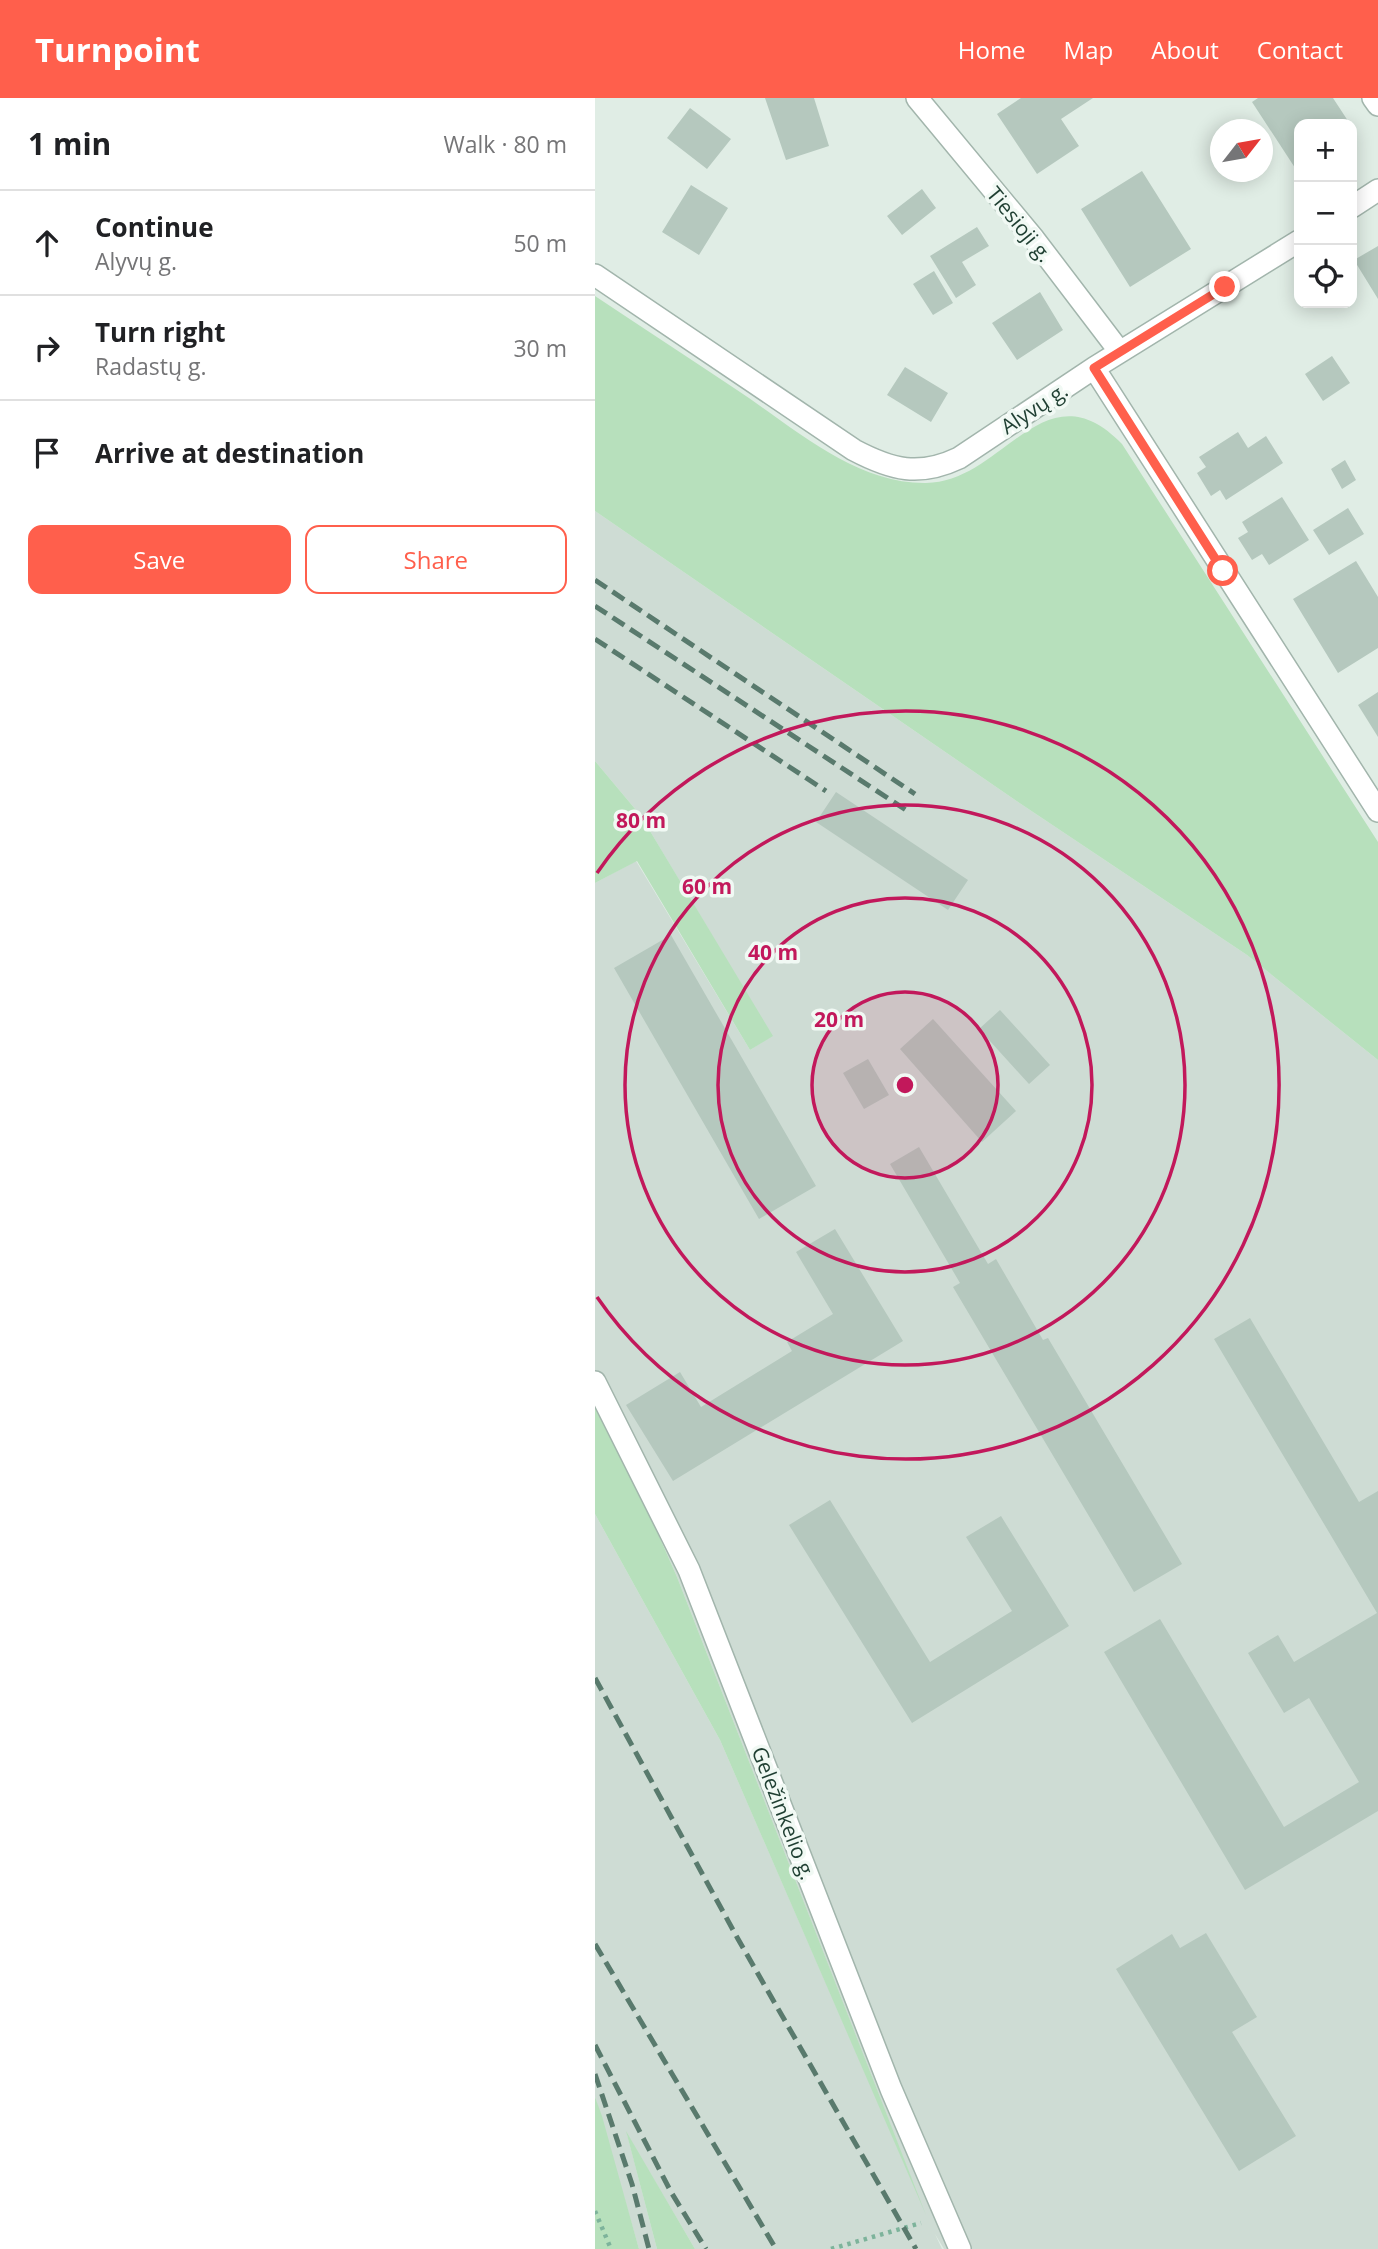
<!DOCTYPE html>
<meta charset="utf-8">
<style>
:root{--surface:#fff;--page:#f6f6f6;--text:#202124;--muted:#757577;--line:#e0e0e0;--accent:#ff5f4c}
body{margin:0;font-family:"Open Sans",sans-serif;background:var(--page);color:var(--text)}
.controls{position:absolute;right:21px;top:21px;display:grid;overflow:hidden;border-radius:14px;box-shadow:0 4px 18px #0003}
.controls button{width:63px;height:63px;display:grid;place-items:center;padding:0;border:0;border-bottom:2px solid var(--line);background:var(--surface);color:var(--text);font:35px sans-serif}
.compass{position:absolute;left:615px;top:21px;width:63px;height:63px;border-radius:50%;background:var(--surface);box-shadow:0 4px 18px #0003;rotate:59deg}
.stop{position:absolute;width:21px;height:21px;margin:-16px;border:5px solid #ff5f4c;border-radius:50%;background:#fff}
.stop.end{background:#ff5f4c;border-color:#fff;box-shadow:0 2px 7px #0008}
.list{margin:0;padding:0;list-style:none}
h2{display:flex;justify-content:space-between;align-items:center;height:91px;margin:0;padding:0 28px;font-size:30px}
h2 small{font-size:23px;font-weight:400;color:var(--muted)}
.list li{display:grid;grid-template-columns:46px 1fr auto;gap:21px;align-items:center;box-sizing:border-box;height:105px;padding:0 28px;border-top:2px solid var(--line)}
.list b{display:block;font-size:26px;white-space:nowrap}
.list p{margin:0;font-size:23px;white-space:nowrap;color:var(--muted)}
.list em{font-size:23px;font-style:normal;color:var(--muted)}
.actions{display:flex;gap:14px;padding:21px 28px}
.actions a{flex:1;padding:16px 0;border:2px solid var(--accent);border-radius:14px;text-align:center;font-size:24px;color:var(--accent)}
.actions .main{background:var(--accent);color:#fff}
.icon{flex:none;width:38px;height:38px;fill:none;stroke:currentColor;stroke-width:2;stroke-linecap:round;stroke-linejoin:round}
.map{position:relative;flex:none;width:783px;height:2151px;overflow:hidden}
header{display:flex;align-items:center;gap:42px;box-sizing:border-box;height:98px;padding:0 35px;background:var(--accent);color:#fff}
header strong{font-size:33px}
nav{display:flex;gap:38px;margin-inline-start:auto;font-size:24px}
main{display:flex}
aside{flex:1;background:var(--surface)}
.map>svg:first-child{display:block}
.built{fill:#cedcd4}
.green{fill:#b7e0bc}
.building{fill:#b5c8be}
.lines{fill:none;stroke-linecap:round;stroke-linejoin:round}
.street-casing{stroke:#a2b5ac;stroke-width:24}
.path{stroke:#7db39b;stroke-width:4.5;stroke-dasharray:3.5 5;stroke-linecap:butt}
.street{stroke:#fff;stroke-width:21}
.rail{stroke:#597a6d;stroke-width:5;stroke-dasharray:14 7;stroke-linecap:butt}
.route{stroke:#ff5f4c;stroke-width:9}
.ring{fill:none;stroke:#c2185b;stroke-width:3.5}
.labels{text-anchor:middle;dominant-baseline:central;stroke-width:7;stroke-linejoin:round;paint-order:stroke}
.street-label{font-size:21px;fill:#1f3f32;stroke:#f1f9f4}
.centre{fill:#c2185b;stroke:#f1f9f4;stroke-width:3.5}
.ring-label{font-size:21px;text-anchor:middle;font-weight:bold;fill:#c2185b;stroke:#f1f9f4;stroke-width:7;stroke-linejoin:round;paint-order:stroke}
</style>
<header>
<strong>Turnpoint</strong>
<nav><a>Home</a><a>Map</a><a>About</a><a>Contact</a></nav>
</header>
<main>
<aside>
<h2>1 min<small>Walk · 80 m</small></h2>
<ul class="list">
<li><svg class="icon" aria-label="ahead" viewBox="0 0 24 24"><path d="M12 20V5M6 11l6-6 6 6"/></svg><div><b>Continue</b><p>Alyvų g.</p></div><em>50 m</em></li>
<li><svg class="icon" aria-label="right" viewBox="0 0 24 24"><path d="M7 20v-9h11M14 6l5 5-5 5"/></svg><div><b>Turn right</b><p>Radastų g.</p></div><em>30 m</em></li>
<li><svg class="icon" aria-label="arrive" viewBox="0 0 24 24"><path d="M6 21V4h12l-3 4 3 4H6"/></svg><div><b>Arrive at destination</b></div></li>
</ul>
<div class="actions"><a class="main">Save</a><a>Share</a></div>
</aside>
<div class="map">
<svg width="783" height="2151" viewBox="0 0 783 2151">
<rect width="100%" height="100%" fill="#e0ede5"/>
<path class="built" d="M 0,413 L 423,704 L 652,857 L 783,962 L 783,2151 L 349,2151 L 340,2136 L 347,2151 L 100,2151 L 32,2036 L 62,2151 L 44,2151 L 0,1999 L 0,1416 L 125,1642 L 320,2090 L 82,1479 L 0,1292 L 0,785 L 41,763 L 155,952 L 177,938 L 46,718 L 0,663 Z"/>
<path class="green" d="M 0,198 C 47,229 95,261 142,292 C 198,329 260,386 331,385 C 408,385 449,266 527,346 L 783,744 L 783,962 L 652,857 L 423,704 L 0,413 Z
M 0,663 L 46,718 L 178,938 L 155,952 L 42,763 L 0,785 Z
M 0,1292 L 82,1479 L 331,2117 L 125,1642 L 0,1416 Z
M 0,1999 L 7,2018 L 44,2151 L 0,2151 Z
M 31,2033 L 100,2151 L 62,2151 Z"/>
<path class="building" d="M 170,0 L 219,0 L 234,48 L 191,62 Z
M 426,0 L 498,0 L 466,21 L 484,48 L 442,76 L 402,16 Z
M 663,0 L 738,0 L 755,26 L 704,26 L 704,76 L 657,4 Z
M 95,10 L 136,41 L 112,71 L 72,40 Z
M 547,73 L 596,151 L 535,189 L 486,111 Z
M 96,87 L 133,110 L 104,157 L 67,134 Z
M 327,91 L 341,110 L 307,137 L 292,118 Z
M 382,129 L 394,148 L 367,164 L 381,187 L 361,200 L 335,158 Z
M 783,148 L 783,201 L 759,162 Z
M 339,173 L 358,205 L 338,217 L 318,186 Z
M 445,194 L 468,232 L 422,262 L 397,225 Z
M 737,258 L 755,285 L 728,303 L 710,276 Z
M 310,269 L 353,295 L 336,324 L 292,297 Z
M 643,334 L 653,350 L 671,338 L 688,365 L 631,402 L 625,392 L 616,398 L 602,375 L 611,369 L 604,359 Z
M 750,362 L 761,382 L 747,391 L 736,371 Z
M 687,399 L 714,442 L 674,467 L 667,456 L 657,462 L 643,440 L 653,434 L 647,424 Z
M 753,410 L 769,436 L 734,457 L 718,432 Z
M 761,463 L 783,499 L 783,550 L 743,575 L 698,501 Z
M 783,594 L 783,639 L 763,607 Z
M 241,694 L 373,782 L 353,812 L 221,724 Z
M 76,837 L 221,1088 L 164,1121 L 19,870 Z
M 405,912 L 455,967 L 434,986 L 384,931 Z
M 338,921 L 421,1013 L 387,1044 L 305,951 Z
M 273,961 L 294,997 L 269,1011 L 248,975 Z
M 324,1049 L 393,1166 L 401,1161 L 448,1242 L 453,1240 L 587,1466 L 539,1494 L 358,1189 L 365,1185 L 295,1066 Z
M 240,1131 L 308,1243 L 78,1383 L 31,1307 L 85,1274 L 106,1309 L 197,1253 L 192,1244 L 238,1216 L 201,1154 Z
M 655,1220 L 764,1404 L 783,1393 L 783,1713 L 650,1792 L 509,1554 L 565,1521 L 689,1729 L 764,1684 L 714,1600 L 689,1615 L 653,1555 L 683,1537 L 699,1564 L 782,1515 L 619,1241 Z
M 235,1402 L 335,1564 L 417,1513 L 371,1439 L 406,1418 L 474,1528 L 317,1625 L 194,1427 Z
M 611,1835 L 662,1919 L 637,1934 L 701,2038 L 644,2073 L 521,1871 L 577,1836 L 585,1850 Z"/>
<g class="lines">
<g class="street-casing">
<path id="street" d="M 322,0 L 439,141 L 525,254
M 778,0 L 783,7
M 757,109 L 783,92
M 0,177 L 259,352 C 297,372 324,379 364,360 L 499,270 L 704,143
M 499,270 L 783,713
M 0,1284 L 94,1472 L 296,1991 L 365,2151"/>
</g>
<path class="path" d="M 0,2113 L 16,2151
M 236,2151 L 326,2125"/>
<use href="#street" class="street"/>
<path class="rail" d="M 0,482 L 320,696
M 0,508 L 314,714
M 0,541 L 231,693
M 0,1580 L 143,1841 L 321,2151
M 0,1846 L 181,2151
M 0,1947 L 76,2094 L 111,2151
M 0,1976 L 37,2086 L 54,2151"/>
</g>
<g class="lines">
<path class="route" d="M 628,473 L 499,270 L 630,189"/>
</g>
<circle cx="310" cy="987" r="93" fill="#c2185b" fill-opacity=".12"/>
<g class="ring">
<circle cx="310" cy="987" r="93"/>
<circle cx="310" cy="987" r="187"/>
<circle cx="310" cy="987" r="280"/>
<path d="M2 775A374 374 0 1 1 2 1199"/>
</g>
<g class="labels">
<g class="street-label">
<text transform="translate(425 126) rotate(51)">Tiesioji g.</text>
<text transform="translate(439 310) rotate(-33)">Alyvų g.</text>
<text transform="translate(189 1715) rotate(69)">Geležinkelio g.</text>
</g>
</g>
<circle cx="310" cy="987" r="10" class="centre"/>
<g class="ring-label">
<text x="46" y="730">80 m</text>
<text x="112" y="796">60 m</text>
<text x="178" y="862">40 m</text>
<text x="244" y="929">20 m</text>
</g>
</svg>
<div class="controls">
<button>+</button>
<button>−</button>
<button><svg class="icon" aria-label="locate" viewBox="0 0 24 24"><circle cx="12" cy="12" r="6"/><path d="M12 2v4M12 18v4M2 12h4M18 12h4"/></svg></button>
</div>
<svg class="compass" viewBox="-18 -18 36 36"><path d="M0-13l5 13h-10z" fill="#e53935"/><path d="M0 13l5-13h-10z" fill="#757577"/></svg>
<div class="stop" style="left:628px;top:473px"></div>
<div class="stop end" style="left:630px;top:189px"></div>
</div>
</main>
